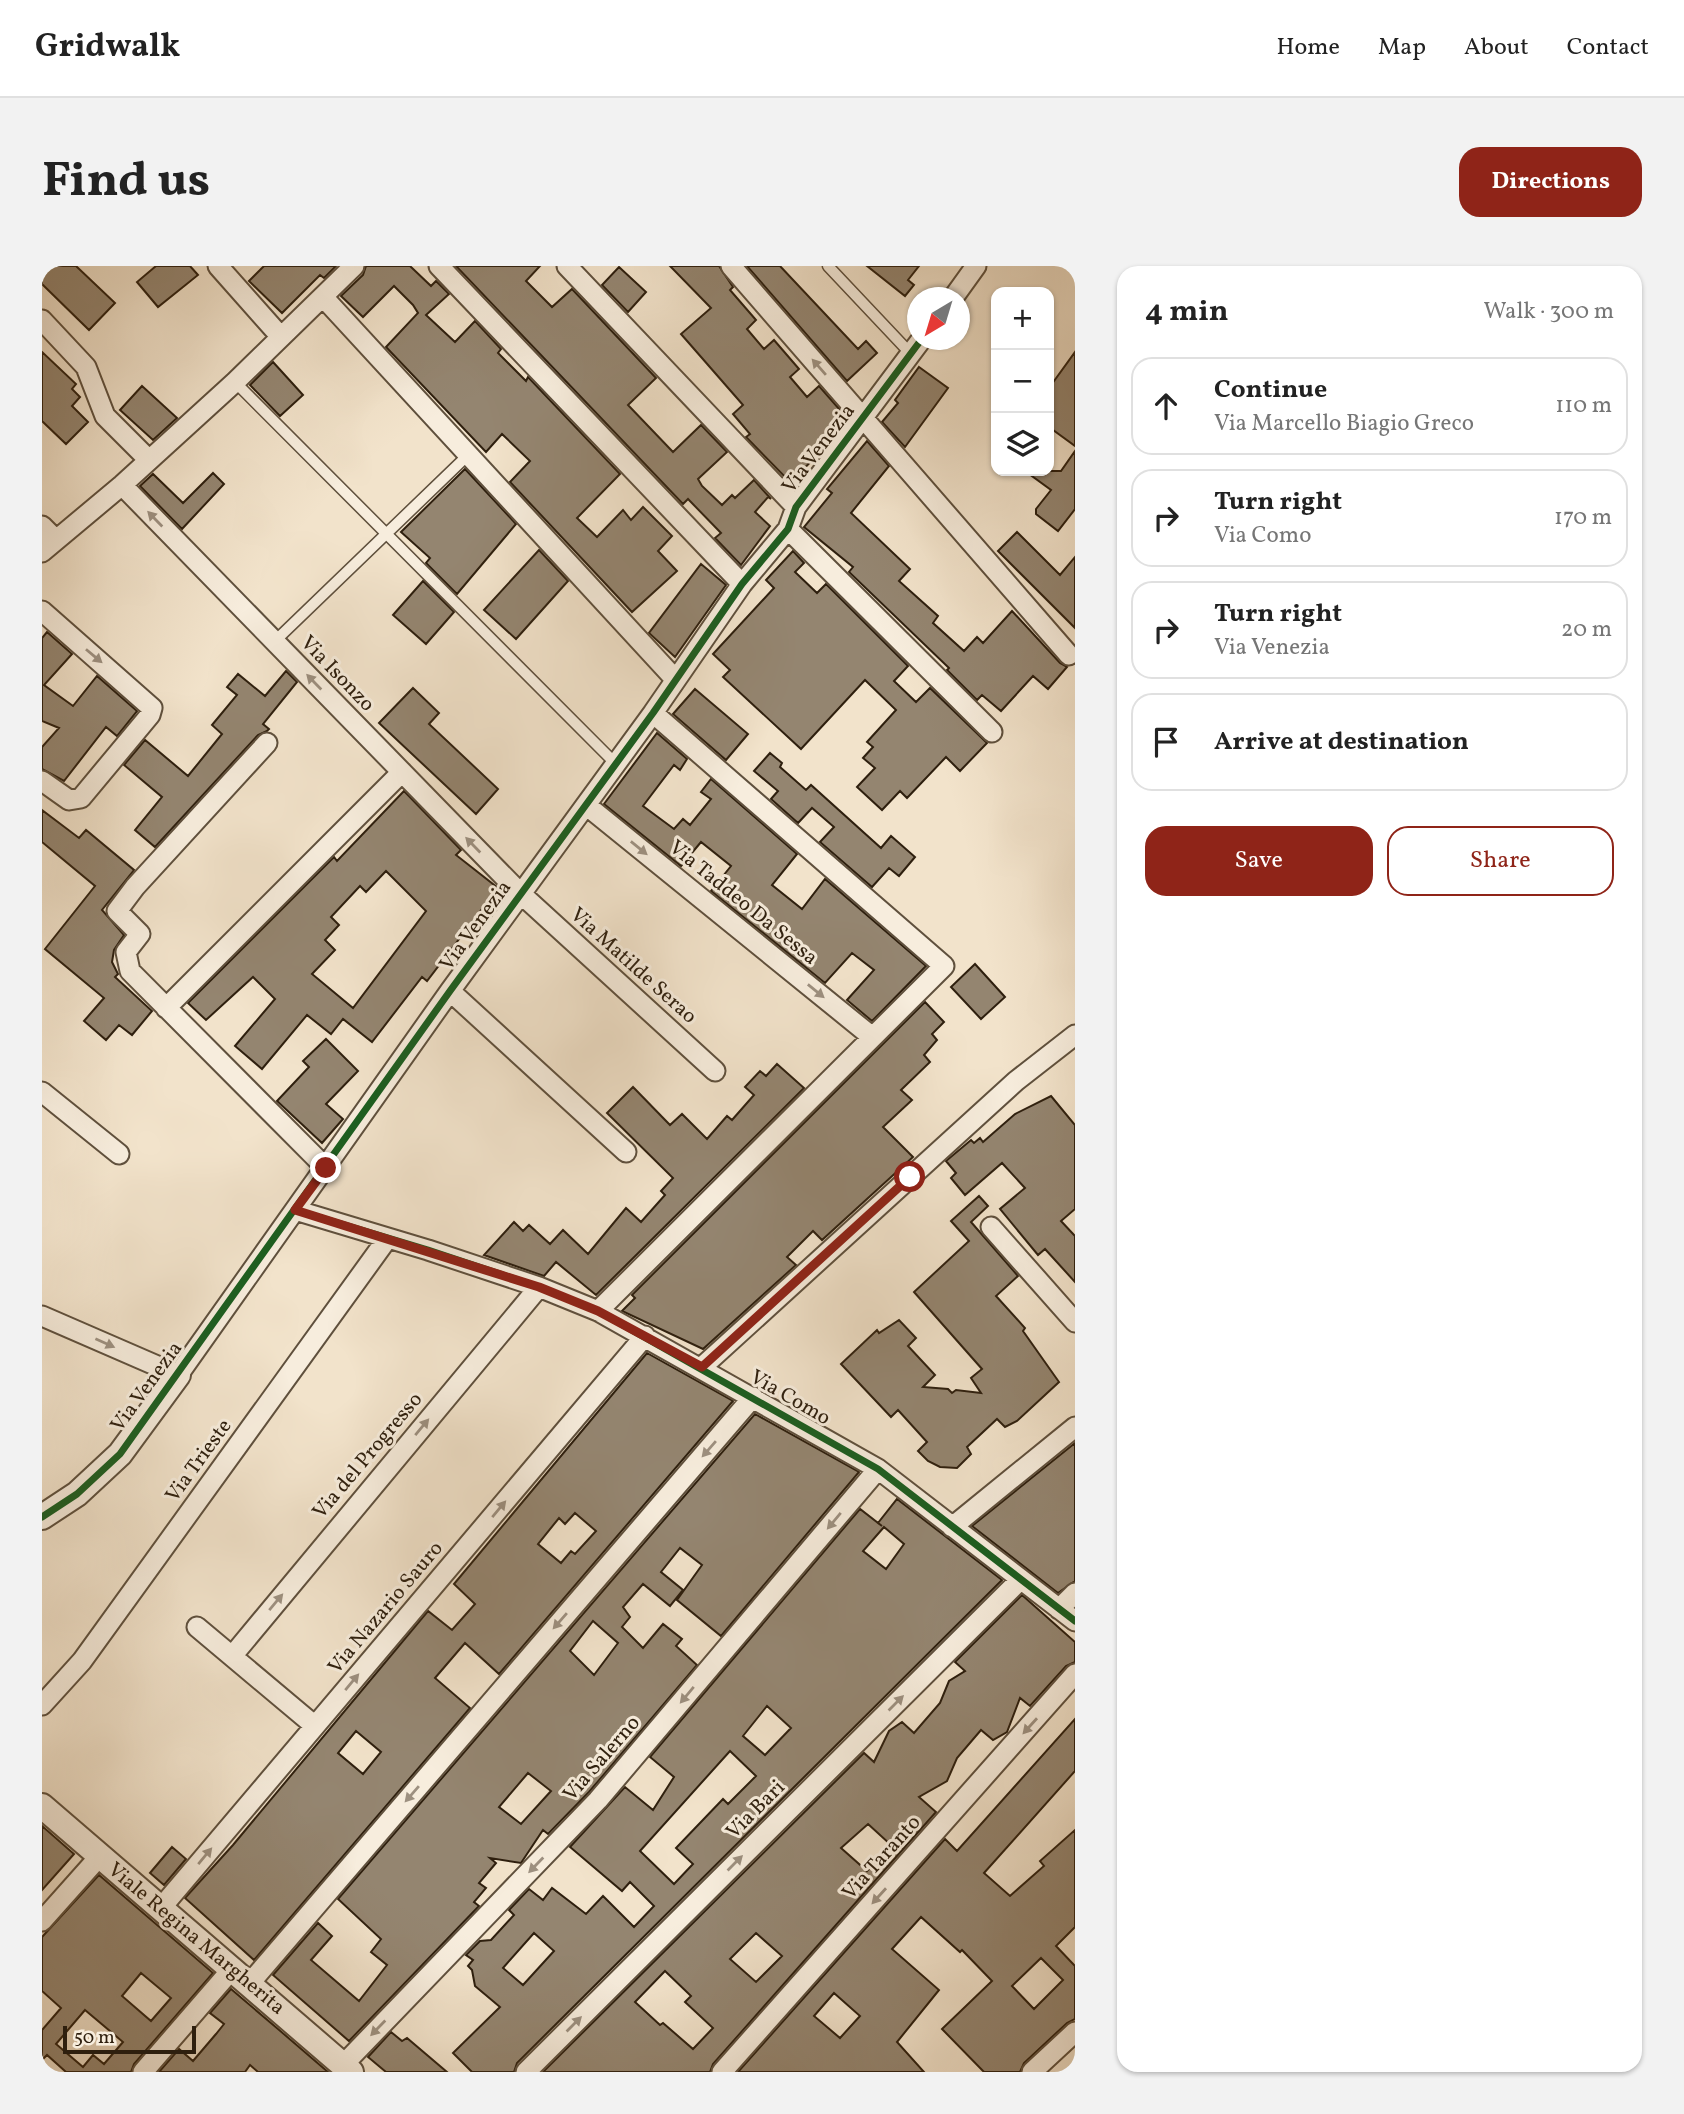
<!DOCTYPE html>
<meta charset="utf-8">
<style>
:root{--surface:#fff;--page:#f2f2f2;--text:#222;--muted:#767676;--line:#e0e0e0;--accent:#8f2418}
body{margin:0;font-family:Vollkorn,serif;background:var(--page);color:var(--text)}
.controls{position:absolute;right:21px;top:21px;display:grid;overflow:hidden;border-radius:14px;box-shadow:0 2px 5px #0004}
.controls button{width:63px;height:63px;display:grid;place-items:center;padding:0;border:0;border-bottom:2px solid var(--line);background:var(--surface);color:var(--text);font:35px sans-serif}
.compass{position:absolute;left:865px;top:21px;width:63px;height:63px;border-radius:50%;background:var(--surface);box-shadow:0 2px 5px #0004;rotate:218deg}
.scale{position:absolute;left:21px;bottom:18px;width:133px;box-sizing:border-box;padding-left:7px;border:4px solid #2e1f0e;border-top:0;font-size:19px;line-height:24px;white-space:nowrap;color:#2e1f0e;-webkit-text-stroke:5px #f7eddd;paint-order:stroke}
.stop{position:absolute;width:21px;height:21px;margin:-16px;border:5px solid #8f2418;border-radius:50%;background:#fff}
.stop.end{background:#8f2418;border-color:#fff;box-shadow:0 2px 7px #0008}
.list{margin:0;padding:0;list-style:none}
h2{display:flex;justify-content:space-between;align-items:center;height:91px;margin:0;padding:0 28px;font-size:30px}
h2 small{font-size:23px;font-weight:400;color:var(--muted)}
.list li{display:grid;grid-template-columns:46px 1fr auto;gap:21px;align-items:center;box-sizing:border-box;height:98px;margin:0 14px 14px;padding:0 14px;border:2px solid var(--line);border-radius:21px}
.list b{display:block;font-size:26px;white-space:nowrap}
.list p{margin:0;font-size:23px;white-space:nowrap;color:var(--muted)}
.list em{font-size:23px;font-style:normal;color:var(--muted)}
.actions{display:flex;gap:14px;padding:21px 28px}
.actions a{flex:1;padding:16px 0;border:2px solid var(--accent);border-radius:21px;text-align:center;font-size:24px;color:var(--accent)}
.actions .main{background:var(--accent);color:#fff}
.icon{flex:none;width:38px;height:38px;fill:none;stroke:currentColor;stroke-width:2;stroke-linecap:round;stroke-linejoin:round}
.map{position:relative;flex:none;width:1033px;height:1806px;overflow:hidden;border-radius:21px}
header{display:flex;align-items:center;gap:42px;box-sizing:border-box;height:98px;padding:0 35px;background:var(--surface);border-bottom:2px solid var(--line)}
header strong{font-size:33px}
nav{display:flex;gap:38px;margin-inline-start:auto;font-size:24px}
.intro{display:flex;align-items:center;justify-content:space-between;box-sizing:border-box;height:168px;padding:0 42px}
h1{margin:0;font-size:49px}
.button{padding:18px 32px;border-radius:21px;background:var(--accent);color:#fff;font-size:24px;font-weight:700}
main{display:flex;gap:42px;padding:0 42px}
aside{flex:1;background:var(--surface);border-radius:21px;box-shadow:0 2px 5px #0004}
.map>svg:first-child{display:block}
.building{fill:#948570;stroke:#2e1f0e;stroke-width:2;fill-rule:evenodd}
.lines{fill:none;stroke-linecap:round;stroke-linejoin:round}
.service-casing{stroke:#5f503d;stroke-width:13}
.minor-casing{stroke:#5f503d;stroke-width:23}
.tertiary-casing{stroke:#5f503d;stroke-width:28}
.service{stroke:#f7eddd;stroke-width:10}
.minor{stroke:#f7eddd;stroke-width:19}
.tertiary{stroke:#f7eddd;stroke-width:24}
.cycleway-casing{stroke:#f7eddd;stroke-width:11}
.cycleway{stroke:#1b5e20;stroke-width:7}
.oneway{fill:#9d9080}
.route{stroke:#8f2418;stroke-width:9}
.labels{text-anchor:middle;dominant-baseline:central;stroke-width:6;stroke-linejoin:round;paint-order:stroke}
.street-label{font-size:21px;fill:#2e1f0e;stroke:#f7eddd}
</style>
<header>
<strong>Gridwalk</strong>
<nav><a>Home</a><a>Map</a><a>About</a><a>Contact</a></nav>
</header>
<div class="intro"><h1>Find us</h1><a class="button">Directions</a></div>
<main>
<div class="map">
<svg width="1033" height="1806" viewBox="0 0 1033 1806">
<rect width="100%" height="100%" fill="#f2e3cb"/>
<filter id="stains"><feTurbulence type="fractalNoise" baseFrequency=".00286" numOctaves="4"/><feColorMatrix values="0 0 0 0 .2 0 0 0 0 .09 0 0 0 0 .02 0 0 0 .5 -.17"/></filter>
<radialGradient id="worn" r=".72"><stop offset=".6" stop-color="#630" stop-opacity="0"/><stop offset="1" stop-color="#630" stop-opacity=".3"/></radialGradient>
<path class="building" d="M 0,0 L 34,0 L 73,37 L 47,64 L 0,18 Z
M 114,0 L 148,0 L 156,9 L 116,41 L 95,16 Z
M 222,0 L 294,0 L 282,12 L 278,9 L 240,47 L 207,15 Z
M 324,0 L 368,0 L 389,20 L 394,15 L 407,28 L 384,49 L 413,76 L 433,55 L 459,83 L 456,87 L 484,115 L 486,111 L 578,208 L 535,252 L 555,271 L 581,244 L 589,254 L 601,241 L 630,270 L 616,285 L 635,305 L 590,346 L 468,216 L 488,195 L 460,168 L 444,186 L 344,81 L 376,47 L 371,39 L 352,20 L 321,51 L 299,30 L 321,9 Z
M 414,0 L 498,0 L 484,15 L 510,41 L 530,23 L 614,112 L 586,139 L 631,186 L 659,159 L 685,186 L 656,213 L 660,220 L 680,239 L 690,229 L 693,232 L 712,214 L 729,233 L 726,231 L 713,246 L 728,260 L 699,299 L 673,272 L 679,267 L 646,233 L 641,238 Z
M 628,0 L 677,0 L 691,21 L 688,24 L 714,54 L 705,63 L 722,83 L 732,74 L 757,103 L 748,111 L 765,131 L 777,120 L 805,152 L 775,177 L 781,184 L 748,216 L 704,171 L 708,168 L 691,148 L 701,139 L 639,68 L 669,42 Z
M 705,0 L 738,0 L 816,83 L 824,75 L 835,87 L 805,115 Z
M 825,0 L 877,0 L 866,14 L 872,19 L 863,30 Z
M 577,1 L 604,26 L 586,46 L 560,19 Z
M 0,86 L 34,118 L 30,123 L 38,131 L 30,140 L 46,156 L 24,178 L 0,155 Z
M 1033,86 L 1033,180 L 1007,161 L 1007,122 Z
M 231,96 L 261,129 L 238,150 L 208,119 Z
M 877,101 L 906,122 L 863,181 L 840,156 L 856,137 L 853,134 Z
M 100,120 L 135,152 L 111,174 L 78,144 Z
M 825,175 L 847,200 L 809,247 L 868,303 L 857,315 L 896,350 L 891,357 L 922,385 L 935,371 L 941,377 L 970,345 L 1018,397 L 1025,401 L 1006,423 L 991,410 L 959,445 L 940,429 L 935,434 L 905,404 L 907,402 L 807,306 L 811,301 L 762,261 L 790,227 L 785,223 Z
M 1033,185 L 1033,243 L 1016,265 L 994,248 L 994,243 L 1009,224 L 983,205 L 1019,205 Z
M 423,203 L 474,258 L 415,328 L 384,297 L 388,292 L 359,266 Z
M 171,207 L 182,218 L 140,263 L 98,220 L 111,208 L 141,237 Z
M 975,266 L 1018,309 L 1033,291 L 1033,362 L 956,285 Z
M 497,284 L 526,315 L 474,373 L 442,344 Z
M 751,285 L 762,297 L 753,306 L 775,327 L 784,318 L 866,400 L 852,415 L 874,436 L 888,422 L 945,477 L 918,505 L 904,491 L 865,532 L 858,525 L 840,544 L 815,521 L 833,502 L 821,492 L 831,481 L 825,476 L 854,444 L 823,414 L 759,483 L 681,411 L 688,404 L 671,388 L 732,322 L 724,314 Z
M 659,298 L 684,319 L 633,391 L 607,367 Z
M 381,315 L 412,346 L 384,378 L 351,349 Z
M 5,366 L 30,388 L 2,419 L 31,440 L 55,410 L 95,445 L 75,470 L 64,461 L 22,515 L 0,503 L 0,481 L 17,462 L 0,455 L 0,372 Z
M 244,405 L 255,416 L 221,458 L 227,463 L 225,465 L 216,469 L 113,581 L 93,564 L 120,531 L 82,499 L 103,474 L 146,510 L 180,468 L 170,459 L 195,429 L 185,421 L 196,408 L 223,430 Z
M 371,422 L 397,447 L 387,458 L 456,523 L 434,548 L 337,457 Z
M 653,423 L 706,468 L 684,494 L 631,448 Z
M 615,467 L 645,493 L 638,504 L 632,499 L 601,540 L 632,563 L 641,553 L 648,559 L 669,533 L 659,526 L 669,513 L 755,588 L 730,619 L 760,643 L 783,613 L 884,700 L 830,755 L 805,734 L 832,704 L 810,687 L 783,717 L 669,625 L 689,600 L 659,576 L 639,600 L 562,538 Z
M 728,487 L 740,497 L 738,501 L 764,524 L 769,519 L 839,582 L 849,570 L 873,591 L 857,610 L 847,602 L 830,621 L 778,576 L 792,561 L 770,542 L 756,557 L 729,533 L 736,525 L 712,505 Z
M 362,525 L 419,584 L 414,589 L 456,622 L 385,715 L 380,711 L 330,776 L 301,753 L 289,768 L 265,749 L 220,803 L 193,780 L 233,733 L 211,711 L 164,754 L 146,737 L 292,591 L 295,595 ZM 344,605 L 384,645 L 311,742 L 270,708 L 293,684 L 283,674 L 297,659 L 289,651 L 318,620 L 324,626 Z
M 0,544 L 37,572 L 44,564 L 92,604 L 60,644 L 82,669 L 72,684 L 70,696 L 76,708 L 73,711 L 110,745 L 90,769 L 77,759 L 64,774 L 42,755 L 62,732 L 3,683 L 53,620 L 0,576 Z
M 933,698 L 963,731 L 939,753 L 909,721 Z
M 883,736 L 902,756 L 890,768 L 895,774 L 882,789 L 888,796 L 859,824 L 870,834 L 841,861 L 871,891 L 780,974 L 771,965 L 745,991 L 754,999 L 661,1083 L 580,1045 L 593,1032 L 590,1029 Z
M 284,773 L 316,805 L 284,838 L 301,853 L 280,877 L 235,835 L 267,801 L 261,795 Z
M 735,798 L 762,822 L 554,1029 L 514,996 L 502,1010 L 442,989 L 472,956 L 481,965 L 487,959 L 508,978 L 521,964 L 546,988 L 584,942 L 599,956 L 623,929 L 619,925 L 631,912 L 565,847 L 591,821 L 628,859 L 640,848 L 665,873 L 685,850 L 690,854 L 712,829 L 703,821 L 718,805 L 724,810 Z
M 1009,830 L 1033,859 L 1033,943 L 1019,955 L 1033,970 L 1033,1016 L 1003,983 L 996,989 L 958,943 L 983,922 L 960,897 L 923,929 L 909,912 L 914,907 L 904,895 L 929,874 L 932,877 L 938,872 L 941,876 L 973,848 Z
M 937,930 L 946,940 L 929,956 L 976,1010 L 954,1030 L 983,1062 L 981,1065 L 1017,1116 L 975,1155 L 963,1161 L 955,1153 L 925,1181 L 929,1188 L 915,1202 L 898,1201 L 886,1195 L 876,1185 L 885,1176 L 856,1144 L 849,1151 L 799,1098 L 835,1064 L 837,1067 L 857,1054 L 874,1072 L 866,1080 L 893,1109 L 881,1121 L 906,1123 L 910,1127 L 914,1124 L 939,1127 L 929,1112 L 940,1103 L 872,1026 L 927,975 L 909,955 Z
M 605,1087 L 691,1135 L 457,1408 L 423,1377 L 393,1412 L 428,1442 L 212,1694 L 143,1632 L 191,1579 L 386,1345 L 410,1364 L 433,1338 L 412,1318 ZM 533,1247 L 554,1265 L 533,1288 L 529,1285 L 519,1297 L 496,1278 L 517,1252 L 523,1258 ZM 314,1465 L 339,1486 L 321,1508 L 296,1487 Z
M 713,1148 L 817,1206 L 679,1370 L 635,1334 L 660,1299 L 638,1282 L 619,1306 L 641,1324 L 628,1340 L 601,1318 L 581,1341 L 588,1351 L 580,1361 L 601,1382 L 621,1358 L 640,1373 L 634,1380 L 655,1399 L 547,1526 L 506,1568 L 501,1564 L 479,1597 L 448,1592 L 454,1597 L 437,1617 L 444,1622 L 432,1636 L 437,1640 L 307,1775 L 231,1709 L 276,1657 L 290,1670 L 269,1694 L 317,1735 L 345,1699 L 329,1686 L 339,1673 L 296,1633 ZM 551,1355 L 576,1377 L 552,1409 L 528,1385 ZM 486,1507 L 509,1525 L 479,1558 L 457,1541 Z
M 1033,1177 L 1033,1315 L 1016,1327 L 930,1260 Z
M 855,1233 L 960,1314 L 475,1797 L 472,1806 L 430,1806 L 411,1787 L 458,1741 L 433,1720 L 430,1704 L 426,1700 L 431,1694 L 424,1689 L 438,1675 L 449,1674 L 472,1649 L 467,1644 L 487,1623 L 501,1634 L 510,1622 L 544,1648 L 561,1630 L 592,1661 L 612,1640 L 588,1616 L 580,1625 L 528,1581 L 583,1521 L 611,1544 L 632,1511 L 608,1491 L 818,1243 L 840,1260 L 836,1257 ZM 842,1261 L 862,1278 L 844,1303 L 821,1285 ZM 725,1440 L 749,1462 L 723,1489 L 701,1470 ZM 688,1485 L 714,1510 L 686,1538 L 681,1533 L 634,1582 L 651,1598 L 632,1618 L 598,1585 ZM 492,1667 L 512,1685 L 481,1719 L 461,1702 Z
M 980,1329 L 1033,1376 L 1033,1396 L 1024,1400 L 988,1440 L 978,1432 L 965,1466 L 951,1474 L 939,1464 L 915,1492 L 905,1515 L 877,1531 L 894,1546 L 671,1798 L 668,1806 L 501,1806 L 822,1487 L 832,1496 L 847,1465 L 860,1456 L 872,1467 L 898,1437 L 907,1415 L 923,1405 L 913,1396 ZM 826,1558 L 849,1579 L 825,1605 L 799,1582 ZM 714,1667 L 740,1690 L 714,1716 L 688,1693 ZM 623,1705 L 649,1730 L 643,1736 L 671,1762 L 651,1783 L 621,1757 L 618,1759 L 593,1736 Z
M 1033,1453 L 1033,1505 L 942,1607 L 968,1630 L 1002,1600 L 998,1595 L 1033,1564 L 1033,1661 L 1014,1680 L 1033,1700 L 1033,1753 L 1025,1757 L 982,1797 L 978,1806 L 942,1806 L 900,1763 L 950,1715 L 920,1684 L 918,1686 L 879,1651 L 850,1683 L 897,1724 L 855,1776 L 882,1806 L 696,1806 L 903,1573 L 915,1585 ZM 999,1692 L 1021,1714 L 992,1743 L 970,1720 ZM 792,1727 L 818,1750 L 798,1772 L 772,1750 Z
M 0,1560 L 32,1588 L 0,1624 Z
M 130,1581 L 144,1593 L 122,1619 L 108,1607 Z
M 57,1609 L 171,1707 L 92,1798 L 89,1806 L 24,1806 L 5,1789 L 0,1794 L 0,1764 L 19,1742 L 0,1725 L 0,1671 ZM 99,1707 L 129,1732 L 109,1755 L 80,1730 ZM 43,1744 L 81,1776 L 62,1798 L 51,1789 L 41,1801 L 14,1778 Z
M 189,1723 L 236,1763 L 286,1806 L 216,1806 L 208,1799 L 203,1806 L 117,1806 L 137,1783 L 151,1795 L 174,1768 L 182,1758 L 168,1747 Z
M 349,1766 L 360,1775 L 365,1772 L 405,1806 L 344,1806 L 326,1791 Z"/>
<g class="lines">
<g class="service-casing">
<path id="service" d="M 786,0 L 869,88
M 193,116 L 573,497
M 232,376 L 426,189"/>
</g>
<g class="minor-casing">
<path id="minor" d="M 176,0 L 239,71
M 397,0 L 700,318
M 525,0 L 754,241
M 689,0 L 1027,389
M 282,32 L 633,413
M 911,32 L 934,0
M 0,54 L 44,101 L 63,150 L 107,194
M 80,219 L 478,627 L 673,805
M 0,260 L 13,273
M 746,263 L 950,466
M 0,286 L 80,219 L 193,116 L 312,0
M 0,345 L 110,442 L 108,449 L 39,532 L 27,534 L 0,515
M 225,477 L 93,621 L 75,645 L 98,668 L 84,686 L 88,705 L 284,902
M 544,539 L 829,770
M 408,725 L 584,886
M 124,742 L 360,506
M 0,826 L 77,888
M 253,944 L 386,984 L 497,1021 L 556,1045 L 836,1203 L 1033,1355
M 949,961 L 1033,1056
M 556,1045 L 902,700 L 611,447
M 0,1050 L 136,1109 L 408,725 L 611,447 L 700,318 L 746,263 L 754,241 L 879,74
M 660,1101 L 974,815 L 1033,769
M 910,1261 L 1033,1161
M 1017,1343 L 1033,1327
M 155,1361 L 273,1460
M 191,1389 L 497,1021
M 0,1439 L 40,1395 L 345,973
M 119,1642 L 603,1070
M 0,1655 L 57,1591
M 208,1717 L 711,1131
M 301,1799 L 556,1534 L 836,1203
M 101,1806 L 191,1702
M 484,1806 L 977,1315
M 680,1806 L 1033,1408
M 990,1806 L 1033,1766"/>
</g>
<g class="tertiary-casing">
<path id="tertiary" d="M 0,1251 L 35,1228 L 78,1188 L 136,1109
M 0,1540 L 309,1806"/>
</g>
<use href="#service" class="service"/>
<use href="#minor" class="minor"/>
<use href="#tertiary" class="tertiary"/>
<g class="cycleway-casing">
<path id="cycleway" d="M 253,944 L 386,984 L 497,1021 L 556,1045 L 836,1203 L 1033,1355
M 0,1251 L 35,1228 L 78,1188 L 408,725 L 611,447 L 700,318 L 746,263 L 754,241 L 879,74"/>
</g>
<use href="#cycleway" class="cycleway"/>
</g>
<defs><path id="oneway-solid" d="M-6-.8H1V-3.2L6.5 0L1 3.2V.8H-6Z" transform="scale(1.75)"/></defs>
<g class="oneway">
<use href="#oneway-solid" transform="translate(777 101) rotate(-131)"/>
<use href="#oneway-solid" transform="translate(113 253) rotate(-134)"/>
<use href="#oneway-solid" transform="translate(52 390) rotate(40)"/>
<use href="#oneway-solid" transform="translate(272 416) rotate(-134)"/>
<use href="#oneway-solid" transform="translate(431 579) rotate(-134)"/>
<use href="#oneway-solid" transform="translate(597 582) rotate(39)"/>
<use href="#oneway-solid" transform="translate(774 725) rotate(39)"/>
<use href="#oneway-solid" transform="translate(63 1077) rotate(24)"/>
<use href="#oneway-solid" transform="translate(380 1161) rotate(-50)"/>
<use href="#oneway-solid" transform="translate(667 1183) rotate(131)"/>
<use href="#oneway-solid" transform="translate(457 1243) rotate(-50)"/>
<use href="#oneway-solid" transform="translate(792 1255) rotate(130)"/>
<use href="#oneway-solid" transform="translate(234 1336) rotate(-50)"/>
<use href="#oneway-solid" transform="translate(518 1355) rotate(131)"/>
<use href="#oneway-solid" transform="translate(310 1416) rotate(-50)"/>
<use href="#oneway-solid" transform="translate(645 1429) rotate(130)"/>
<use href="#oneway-solid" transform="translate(854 1437) rotate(-45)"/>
<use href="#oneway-solid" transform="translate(988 1460) rotate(132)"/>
<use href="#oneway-solid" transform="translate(370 1528) rotate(131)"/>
<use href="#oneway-solid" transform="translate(163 1590) rotate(-50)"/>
<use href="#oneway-solid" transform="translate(693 1597) rotate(-45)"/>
<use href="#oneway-solid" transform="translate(494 1599) rotate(134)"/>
<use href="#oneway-solid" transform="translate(837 1630) rotate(132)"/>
<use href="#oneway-solid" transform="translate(532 1758) rotate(-45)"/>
<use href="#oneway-solid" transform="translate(336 1762) rotate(134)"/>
</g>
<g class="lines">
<path class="route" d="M 284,902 L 253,944 L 497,1021 L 556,1045 L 660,1101 L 868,911"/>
</g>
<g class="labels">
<g class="street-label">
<text transform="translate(777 183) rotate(-53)">Via Venezia</text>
<text transform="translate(295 408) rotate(46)">Via Isonzo</text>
<text transform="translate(701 637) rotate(39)">Via Taddeo Da Sessa</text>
<text transform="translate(434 660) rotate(-54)">Via Venezia</text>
<text transform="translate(591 700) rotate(42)">Via Matilde Serao</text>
<text transform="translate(105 1121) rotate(-54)">Via Venezia</text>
<text transform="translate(748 1132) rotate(30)">Via Como</text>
<text transform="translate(326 1190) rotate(-50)">Via del Progresso</text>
<text transform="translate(157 1195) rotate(-54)">Via Trieste</text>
<text transform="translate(344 1342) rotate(-50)">Via Nazario Sauro</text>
<text transform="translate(560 1493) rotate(-49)">Via Salerno</text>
<text transform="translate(714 1544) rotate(-45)">Via Bari</text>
<text transform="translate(840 1592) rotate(-48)">Via Taranto</text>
<text transform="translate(154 1673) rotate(40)">Viale Regina Margherita</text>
</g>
</g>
<rect width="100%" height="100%" filter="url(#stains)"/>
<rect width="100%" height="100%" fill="url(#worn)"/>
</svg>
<div class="controls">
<button>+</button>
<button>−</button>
<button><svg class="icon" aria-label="layers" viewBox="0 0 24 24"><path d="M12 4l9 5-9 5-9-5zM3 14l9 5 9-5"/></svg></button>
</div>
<svg class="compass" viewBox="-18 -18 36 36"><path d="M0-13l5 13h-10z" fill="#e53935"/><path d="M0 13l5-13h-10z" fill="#767676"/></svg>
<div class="scale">50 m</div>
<div class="stop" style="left:868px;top:911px"></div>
<div class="stop end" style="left:284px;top:902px"></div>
</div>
<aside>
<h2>4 min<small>Walk · 300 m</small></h2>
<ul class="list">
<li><svg class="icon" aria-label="ahead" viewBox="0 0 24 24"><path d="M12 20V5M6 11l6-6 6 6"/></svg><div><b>Continue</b><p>Via Marcello Biagio Greco</p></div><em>110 m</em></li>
<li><svg class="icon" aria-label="right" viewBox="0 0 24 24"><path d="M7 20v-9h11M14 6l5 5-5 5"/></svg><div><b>Turn right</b><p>Via Como</p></div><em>170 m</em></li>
<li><svg class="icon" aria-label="right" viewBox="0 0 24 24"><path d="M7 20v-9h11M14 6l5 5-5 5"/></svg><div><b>Turn right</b><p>Via Venezia</p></div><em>20 m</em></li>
<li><svg class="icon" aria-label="arrive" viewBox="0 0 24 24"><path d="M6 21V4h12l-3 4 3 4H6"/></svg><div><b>Arrive at destination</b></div></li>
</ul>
<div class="actions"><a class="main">Save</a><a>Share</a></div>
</aside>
</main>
